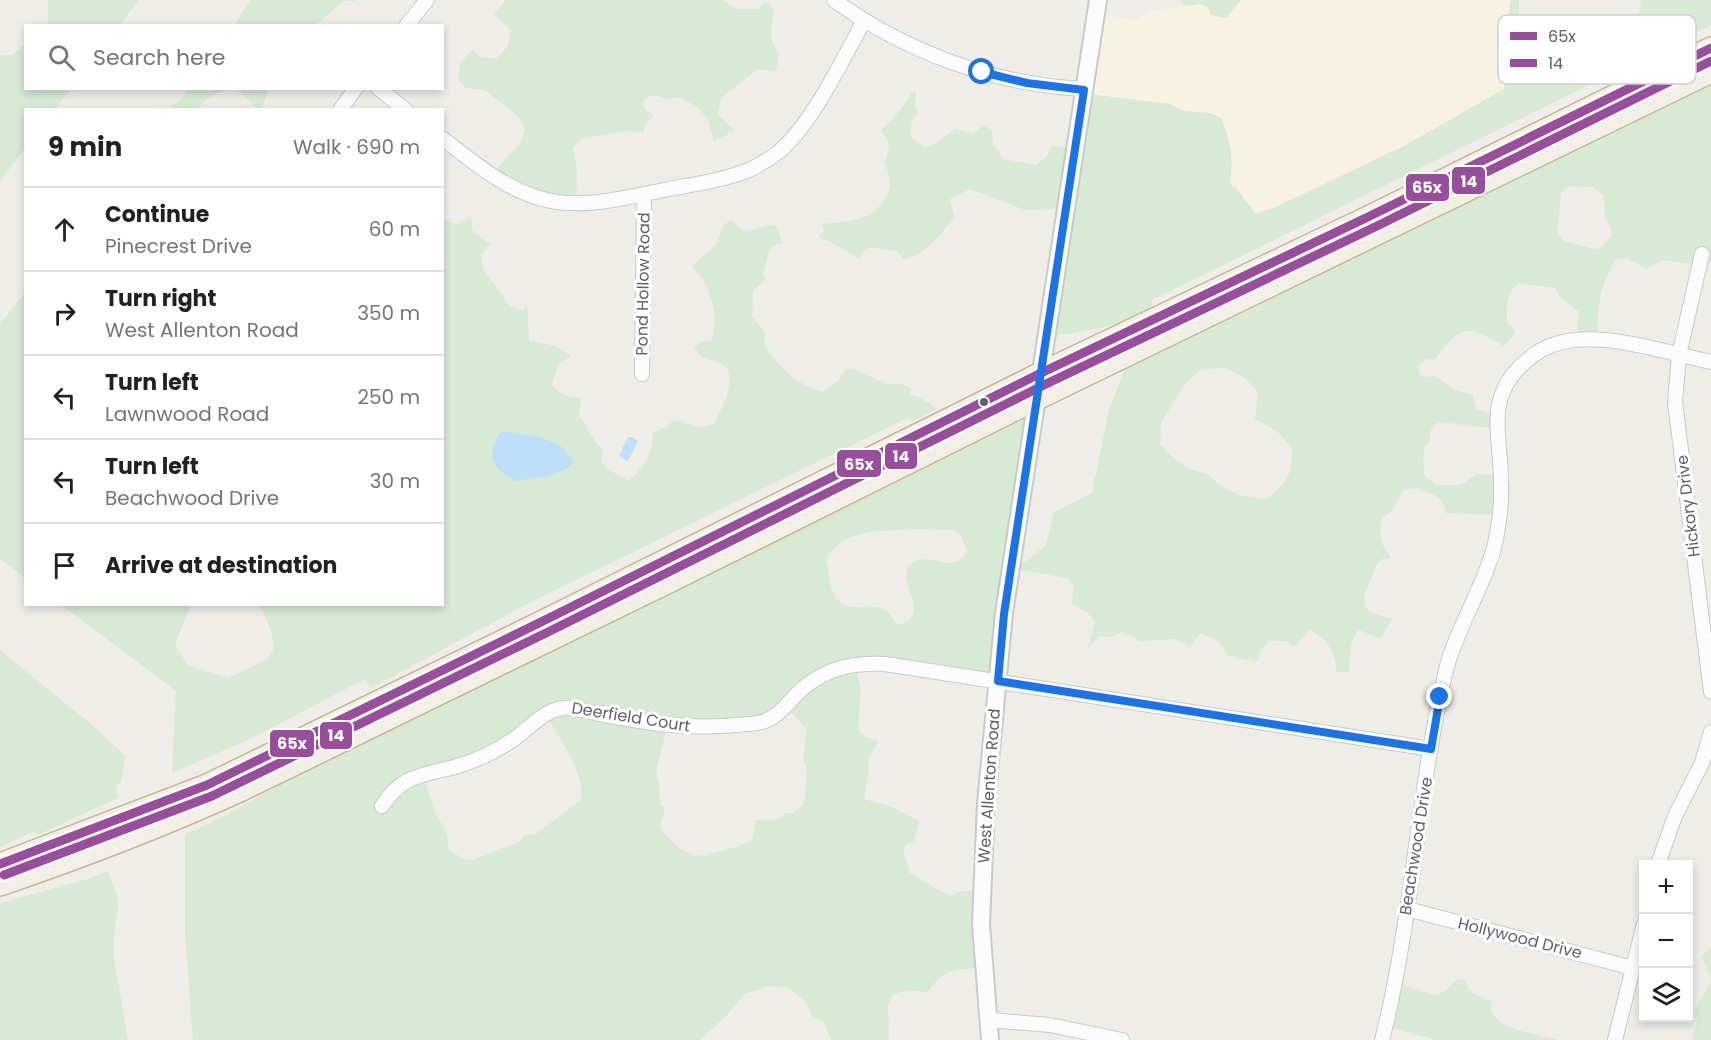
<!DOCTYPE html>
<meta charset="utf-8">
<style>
:root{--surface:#fff;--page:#f6f6f6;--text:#202124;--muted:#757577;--line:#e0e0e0}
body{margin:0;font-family:Poppins,sans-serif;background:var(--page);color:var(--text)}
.controls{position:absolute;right:18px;bottom:18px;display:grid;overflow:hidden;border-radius:0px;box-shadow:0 3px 9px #0003}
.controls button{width:54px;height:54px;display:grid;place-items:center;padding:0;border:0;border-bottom:2px solid var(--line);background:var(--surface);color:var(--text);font:30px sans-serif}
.stop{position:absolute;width:18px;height:18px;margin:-14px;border:4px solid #1a73e8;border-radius:50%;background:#fff}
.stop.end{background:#1a73e8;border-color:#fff;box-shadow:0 2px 6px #0008}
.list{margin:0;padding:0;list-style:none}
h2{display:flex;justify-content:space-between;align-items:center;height:78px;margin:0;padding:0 24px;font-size:26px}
h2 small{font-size:20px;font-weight:400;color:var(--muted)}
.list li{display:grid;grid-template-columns:39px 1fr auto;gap:18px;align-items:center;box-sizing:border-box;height:84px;padding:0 24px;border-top:2px solid var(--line)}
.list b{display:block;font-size:22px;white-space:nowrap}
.list p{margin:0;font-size:20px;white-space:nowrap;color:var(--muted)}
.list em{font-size:20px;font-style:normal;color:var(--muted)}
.icon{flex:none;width:33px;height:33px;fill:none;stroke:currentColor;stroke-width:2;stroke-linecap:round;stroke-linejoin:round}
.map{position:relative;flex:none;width:1711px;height:1040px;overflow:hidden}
.search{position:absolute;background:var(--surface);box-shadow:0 3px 9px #0003;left:24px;top:24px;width:420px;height:66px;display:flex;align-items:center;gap:15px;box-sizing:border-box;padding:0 21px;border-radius:0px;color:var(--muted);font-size:22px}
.panel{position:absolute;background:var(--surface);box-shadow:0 3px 9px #0003;left:24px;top:108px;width:420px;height:498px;border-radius:0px}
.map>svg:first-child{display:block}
.commercial{fill:#f7f2e2}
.green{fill:#d6ead4;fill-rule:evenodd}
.water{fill:#bddff8}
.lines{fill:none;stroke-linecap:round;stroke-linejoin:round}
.minor-casing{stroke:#cacac9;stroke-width:16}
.tertiary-casing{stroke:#cacac9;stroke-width:20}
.trunk-casing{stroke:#c7b794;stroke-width:24}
.minor{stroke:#fcfcfc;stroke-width:14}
.tertiary{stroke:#fcfcfc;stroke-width:16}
.trunk{stroke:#f2efe6;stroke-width:21}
.bus-1-casing{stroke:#fff;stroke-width:14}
.bus-2-casing{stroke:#fff;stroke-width:14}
.bus-1{stroke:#994d9d;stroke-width:9}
.bus-2{stroke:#994d9d;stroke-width:9}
.route{stroke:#1a73e8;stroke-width:8}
.bus-dot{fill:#5e6267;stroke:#fff;stroke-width:2}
.labels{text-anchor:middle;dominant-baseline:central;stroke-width:6;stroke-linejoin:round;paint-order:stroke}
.street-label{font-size:16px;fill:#5e6267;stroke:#fff}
.key{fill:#fff;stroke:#cfd0d1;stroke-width:1.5}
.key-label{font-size:16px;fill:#5e6267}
.line-badge{stroke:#fff;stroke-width:2}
.badge-label{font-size:16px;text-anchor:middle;font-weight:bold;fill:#fff}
</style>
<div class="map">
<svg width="1711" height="1040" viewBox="0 0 1711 1040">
<rect width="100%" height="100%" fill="#eeede8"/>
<path class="commercial" d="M 1241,0 L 1511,0 L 1505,89 L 1406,145 L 1276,207 L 1255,214 L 1236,188 L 1230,184 L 1233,161 L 1210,113 L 1184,111 L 1170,104 L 1087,94 L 1098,14 L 1136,20 L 1151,11 L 1200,4 L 1226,18 Z"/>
<path class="green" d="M 48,0 L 139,0 L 120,25 L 45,25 L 48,23 Z
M 251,0 L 355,0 L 355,1 L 343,1 L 316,25 L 234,25 Z
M 506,0 L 723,0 L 735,9 L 759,9 L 766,1 L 774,10 C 772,26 767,40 779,53 L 776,71 L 758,69 L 721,98 L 718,114 L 735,131 L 714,141 L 708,119 L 698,108 L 680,97 L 666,99 L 655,95 L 647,97 L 643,102 L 645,110 L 654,115 L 646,123 L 643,133 L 628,131 L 582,138 L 573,148 L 577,171 L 576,203 L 573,204 L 492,174 L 522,141 L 525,127 L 518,116 L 485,90 L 466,88 L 458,80 L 460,63 L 472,50 L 482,58 L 497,58 L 508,46 L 511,30 L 494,14 Z
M 1180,0 L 1241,0 L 1226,18 L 1211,15 L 1208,7 L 1200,4 L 1186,6 Z
M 1511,0 L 1519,0 L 1519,44 L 1523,49 L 1523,66 L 1538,81 L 1567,84 C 1572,80 1578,75 1582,70 C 1586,65 1594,41 1595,34 L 1619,36 L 1639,14 L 1641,0 L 1711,0 L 1711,25 L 1152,300 L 1150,309 C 1121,327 1083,331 1050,337 L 1069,205 L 1050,209 L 1025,210 L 970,189 L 950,199 L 955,218 C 941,232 924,257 904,259 L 897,251 L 870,247 L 861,254 L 860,259 L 829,241 L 818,238 L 824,231 L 822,224 C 835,223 852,222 864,217 C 887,207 897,184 884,163 C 889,149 893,140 880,131 C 894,119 904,106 913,91 L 916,92 L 915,107 L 918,112 L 912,121 L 910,136 L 924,147 L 935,144 L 955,129 L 973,134 L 983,125 L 992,130 L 993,144 L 1003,159 L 1036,165 L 1045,158 L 1052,146 L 1075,148 L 1087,94 L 1170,104 L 1184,111 L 1210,113 L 1221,118 C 1232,145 1233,155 1230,184 L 1236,188 L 1256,214 L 1276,207 L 1406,145 L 1504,89 L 1505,36 Z
M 25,44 L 26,88 L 71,89 L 55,109 L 26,110 L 25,148 L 0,181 L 0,55 L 12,55 Z
M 1711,72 L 1711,262 L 1692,264 L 1662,260 L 1646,269 L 1628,258 L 1616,260 C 1598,289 1598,308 1597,341 L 1580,342 L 1577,328 L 1579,312 L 1561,298 L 1555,288 L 1519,283 C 1505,293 1507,306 1507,322 L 1516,332 L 1504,346 C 1494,341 1481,331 1469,331 C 1456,330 1441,350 1435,360 L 1427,359 L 1417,366 L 1421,376 L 1427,377 L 1435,376 L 1455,390 L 1473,395 L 1476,409 L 1501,417 L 1500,429 L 1439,422 L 1431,429 L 1429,442 L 1425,447 L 1423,457 L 1425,476 L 1436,485 L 1461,485 L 1476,474 L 1501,475 L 1502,515 L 1446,513 C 1444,501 1440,497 1429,493 C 1391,477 1407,505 1383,517 C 1377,533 1381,546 1391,558 L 1382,559 L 1377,565 L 1364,595 L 1365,606 L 1370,612 L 1392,619 L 1381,639 L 1359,630 C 1349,640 1350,658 1349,672 L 1337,672 C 1332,648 1331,642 1310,630 L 1294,647 L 1286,641 L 1269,641 L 1259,653 L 1258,662 L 1228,656 L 1217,640 L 1200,633 L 1190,647 L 1175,639 L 1140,641 L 1130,635 L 1121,633 L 1110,637 L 1099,636 L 1087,650 L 1095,622 L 1087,612 L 1072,604 L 1074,586 L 1068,578 L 1016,569 L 1046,545 L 1054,512 L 1092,493 L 1109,410 L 1128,361 ZM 1570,186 L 1593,187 L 1604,196 L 1605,218 L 1611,228 L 1612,235 L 1600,249 C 1587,249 1576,243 1563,241 L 1557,233 L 1561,193 ZM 1226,368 L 1245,378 L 1258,392 L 1255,419 L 1278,432 L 1292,448 C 1291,477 1289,480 1267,499 C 1243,498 1224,492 1208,474 C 1186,470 1174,460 1160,444 L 1161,422 L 1185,384 L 1202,369 Z
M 187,89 L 187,88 L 226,89 L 207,99 L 197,109 L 170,109 L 186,94 Z
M 236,89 L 269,89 L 262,108 L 257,108 Z
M 469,217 L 472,219 L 472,230 L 490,244 L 481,255 L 483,269 L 510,306 L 524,311 L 527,304 L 529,341 L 555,346 L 571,356 L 558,364 L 552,385 C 561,395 568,398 581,398 L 579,417 C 590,427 591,441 603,450 L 601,461 L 609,470 L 629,481 C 644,467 653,454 653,432 L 665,428 L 674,420 L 701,427 L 714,424 C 721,411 741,372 721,364 C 705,357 705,362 694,347 L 701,342 L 711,341 C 719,325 713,300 706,285 C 703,278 696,272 692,266 L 717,244 L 722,229 L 730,219 L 744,231 C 757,231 764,222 777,227 L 782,244 L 778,244 L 769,250 L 763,275 L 768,282 L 764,281 L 753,291 L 752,317 L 765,332 L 764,344 C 780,369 793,382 822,392 L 839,380 L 846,369 C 862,368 872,380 887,383 C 899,386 898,380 911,389 L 909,395 L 921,398 L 937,409 L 912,421 L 909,417 L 527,604 L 371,688 L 365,679 L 250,739 L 172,773 L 176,691 L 61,605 L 191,605 L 175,644 L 187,665 L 228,678 C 278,655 284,658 260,605 L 442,604 L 443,218 C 453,226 459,225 469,217 Z
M 25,293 L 25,578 L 0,559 L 0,323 Z
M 1032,402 L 1002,678 L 912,667 L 856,668 L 861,691 L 858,728 L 864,737 L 879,741 L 868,759 L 869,769 L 864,799 L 892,807 L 919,821 L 914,841 L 907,844 L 903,849 L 910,873 C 924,881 936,889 950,896 L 962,891 L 986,891 L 984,969 C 957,968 944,968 928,992 L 909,990 L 893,994 L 888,1004 L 889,1040 L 831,1040 L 824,1022 L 812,1017 L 806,1002 L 787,987 L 768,986 L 745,994 L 726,1016 L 700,1040 L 193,1040 L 185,932 L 185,834 L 228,814 L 284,782 ZM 918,529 L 954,530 L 961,535 L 967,550 C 956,575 934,555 917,560 C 914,561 911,563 908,565 L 906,578 L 913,601 L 914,613 L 907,622 L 897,625 C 894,621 890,613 885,610 C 871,601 852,614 839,601 C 830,593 829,571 826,560 C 841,527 888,531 918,529 ZM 789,709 L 807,730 L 803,758 L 807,769 L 805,799 L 803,805 L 793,813 L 786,813 L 776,820 L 756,820 L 752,840 C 743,846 731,848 721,851 C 716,852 712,854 707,855 C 687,859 671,842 660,828 L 665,808 L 660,804 L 659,783 L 656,772 L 667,727 L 752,724 ZM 548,718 C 560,740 586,774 581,800 L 536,834 L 525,835 L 519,842 L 473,860 L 465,859 L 449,851 L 447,834 L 434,810 L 424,778 L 523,732 Z
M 0,650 L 98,730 L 125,756 L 121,782 L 116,786 L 118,798 L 38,835 L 36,831 L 0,847 Z
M 108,871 L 117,896 L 118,909 L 114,934 L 114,959 L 128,1040 L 0,1040 L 0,903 L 88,879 Z
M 1711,946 L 1711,1040 L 1692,1040 L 1698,1018 L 1694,1012 L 1711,980 L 1701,956 Z
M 1457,979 L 1465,980 C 1470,995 1476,996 1491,1000 C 1491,1004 1491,1011 1493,1014 C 1502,1030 1542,1036 1558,1040 L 1433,1040 L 1431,1038 L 1388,1027 L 1398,984 L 1437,995 L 1445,991 Z"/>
<path class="water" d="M 502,431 C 525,435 565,436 573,463 C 560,477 533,478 515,481 C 491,468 485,453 502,431 Z
M 628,437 L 632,437 L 638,441 L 628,461 L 619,456 Z"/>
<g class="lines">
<g class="minor-casing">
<path id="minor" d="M 834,0 C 906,52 995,85 1084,89
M 406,26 L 427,0
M 378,88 L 406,110
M 340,110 L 356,88
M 442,138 C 472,161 502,187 539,198 C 580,211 628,197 669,189 C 696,184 724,180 749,170 C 760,165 771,158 780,151 C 815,119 841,62 864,21
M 1702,254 L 1679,355 L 1675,402 L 1711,692
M 642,374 L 644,194
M 382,806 C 404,772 426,776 461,765 C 480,759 498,750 514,739 C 533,725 548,705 573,708 C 628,721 681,730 737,725 C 749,724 763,724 773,717 C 783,711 791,699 800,691 C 823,669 853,662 885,664 L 1431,749
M 1658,864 L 1675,816 L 1702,763 L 1711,732
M 1407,909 L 1633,968
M 989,1020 L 1050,1025 L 1122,1040
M 1382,1040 C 1413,919 1417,792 1446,670 C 1457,627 1482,591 1494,548 C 1499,526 1502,504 1501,481 C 1500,428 1483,391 1535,354 C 1582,321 1660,352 1711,362
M 1615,1040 L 1644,924"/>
</g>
<g class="tertiary-casing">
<path id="tertiary" d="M 990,1040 L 981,924 L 986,803 L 1004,613 L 1098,0"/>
</g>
<g class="trunk-casing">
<path id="trunk" d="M 0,864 L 207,785 L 539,623 L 1041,373 L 1370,216 L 1711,48
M 0,885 C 82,857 163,826 242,790 L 673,580 L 1037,399 L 1711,72"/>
</g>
<use href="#minor" class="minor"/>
<use href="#tertiary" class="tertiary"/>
<use href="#trunk" class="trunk"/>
<g class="bus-1-casing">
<path id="bus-1" d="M 0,864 L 207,785 L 539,623 L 1041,373 L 1370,216 L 1711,48"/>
</g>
<g class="bus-2-casing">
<path id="bus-2" d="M 4,875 L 212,796 L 544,634 L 1046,384 L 1375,227 L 1711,61"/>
</g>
<use href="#bus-1" class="bus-1"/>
<use href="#bus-2" class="bus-2"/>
</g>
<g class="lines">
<path class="route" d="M 982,72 L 1027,83 L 1084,90 L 1004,614 L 998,681 L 1431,749 L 1440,697"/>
</g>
<circle class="bus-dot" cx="984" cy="402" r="5"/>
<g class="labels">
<g class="street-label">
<text transform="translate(643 284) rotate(-89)">Pond Hollow Road</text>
<text transform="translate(1688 506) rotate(-97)">Hickory Drive</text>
<text transform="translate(631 717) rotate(9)">Deerfield Court</text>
<text transform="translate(989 786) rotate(-86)">West Allenton Road</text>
<text transform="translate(1416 846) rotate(-81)">Beachwood Drive</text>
<text transform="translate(1520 938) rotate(14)">Hollywood Drive</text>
</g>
</g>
<rect x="1498" y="15" width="198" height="69" rx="9" class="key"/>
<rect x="1510" y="32" width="27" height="8" fill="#994d9d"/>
<rect x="1510" y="59" width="27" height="8" fill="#994d9d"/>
<g class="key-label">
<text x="1548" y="42">65x</text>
<text x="1548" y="69">14</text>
</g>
<g class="line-badge">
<rect x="1451" y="166" width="35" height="29" rx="6" fill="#994d9d"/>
<rect x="1405" y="173" width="45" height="29" rx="6" fill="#994d9d"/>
<rect x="884" y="442" width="34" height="28" rx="6" fill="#994d9d"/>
<rect x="836" y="449" width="46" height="29" rx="6" fill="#994d9d"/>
<rect x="319" y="721" width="34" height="29" rx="6" fill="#994d9d"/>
<rect x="269" y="729" width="46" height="29" rx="6" fill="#994d9d"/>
</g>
<g class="badge-label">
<text x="1469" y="187">14</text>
<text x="1427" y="193">65x</text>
<text x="901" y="462">14</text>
<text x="859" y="470">65x</text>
<text x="336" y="741">14</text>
<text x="292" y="749">65x</text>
</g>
</svg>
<div class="controls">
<button>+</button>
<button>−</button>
<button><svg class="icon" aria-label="layers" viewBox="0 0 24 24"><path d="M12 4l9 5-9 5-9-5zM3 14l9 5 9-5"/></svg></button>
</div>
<div class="stop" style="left:982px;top:72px"></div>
<div class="stop end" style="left:1440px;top:697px"></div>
<div class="search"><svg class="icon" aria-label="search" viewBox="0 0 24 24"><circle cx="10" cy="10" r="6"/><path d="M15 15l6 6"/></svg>Search here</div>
<section class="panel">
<h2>9 min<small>Walk · 690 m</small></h2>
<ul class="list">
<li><svg class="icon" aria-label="ahead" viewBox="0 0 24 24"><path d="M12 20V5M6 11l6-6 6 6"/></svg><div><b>Continue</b><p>Pinecrest Drive</p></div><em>60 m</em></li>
<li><svg class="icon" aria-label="right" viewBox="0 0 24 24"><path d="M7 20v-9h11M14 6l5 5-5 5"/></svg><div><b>Turn right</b><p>West Allenton Road</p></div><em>350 m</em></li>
<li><svg class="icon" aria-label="left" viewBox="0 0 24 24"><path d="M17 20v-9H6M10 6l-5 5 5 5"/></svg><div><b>Turn left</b><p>Lawnwood Road</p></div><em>250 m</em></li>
<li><svg class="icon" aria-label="left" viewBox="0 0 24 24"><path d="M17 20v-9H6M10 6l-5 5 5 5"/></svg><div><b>Turn left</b><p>Beachwood Drive</p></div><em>30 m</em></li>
<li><svg class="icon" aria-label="arrive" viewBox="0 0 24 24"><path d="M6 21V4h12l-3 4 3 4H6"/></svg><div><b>Arrive at destination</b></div></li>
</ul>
</section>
</div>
